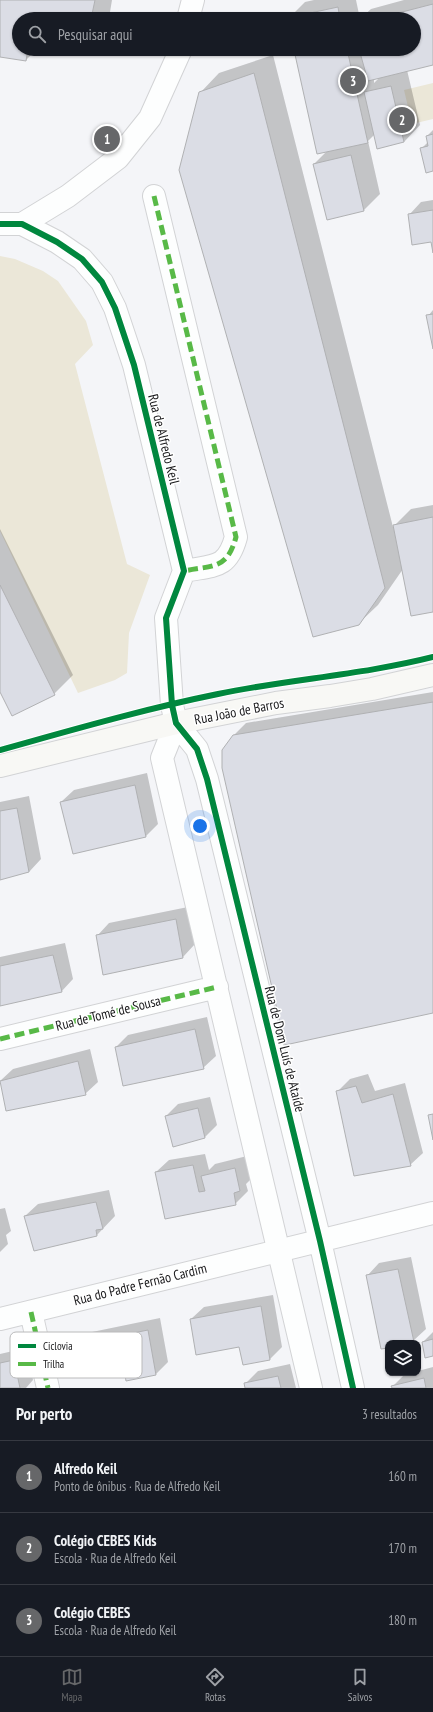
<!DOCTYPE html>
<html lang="pt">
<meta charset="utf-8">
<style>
:root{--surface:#171b24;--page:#242831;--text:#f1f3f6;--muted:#9ea1a6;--line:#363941;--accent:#666769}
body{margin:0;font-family:"PT Sans Narrow",sans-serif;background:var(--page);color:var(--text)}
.controls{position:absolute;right:12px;bottom:12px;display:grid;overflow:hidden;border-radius:8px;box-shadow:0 1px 3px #0004}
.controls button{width:36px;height:36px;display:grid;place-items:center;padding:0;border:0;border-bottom:1px solid var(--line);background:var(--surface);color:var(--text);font:20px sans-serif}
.you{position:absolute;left:200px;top:826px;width:14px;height:14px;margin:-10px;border:3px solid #fff;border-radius:50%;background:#1a73e8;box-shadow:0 0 0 6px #1a73e833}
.badge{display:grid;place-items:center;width:26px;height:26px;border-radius:50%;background:var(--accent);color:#fff;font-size:13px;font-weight:700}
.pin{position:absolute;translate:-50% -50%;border:2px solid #fff;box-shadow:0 1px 4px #0006}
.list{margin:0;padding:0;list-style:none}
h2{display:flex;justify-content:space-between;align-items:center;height:52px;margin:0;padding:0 16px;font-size:17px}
h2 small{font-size:13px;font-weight:400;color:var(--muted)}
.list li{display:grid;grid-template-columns:26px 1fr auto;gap:12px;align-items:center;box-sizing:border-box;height:72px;padding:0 16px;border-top:1px solid var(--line)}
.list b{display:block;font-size:15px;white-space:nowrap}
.list p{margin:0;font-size:13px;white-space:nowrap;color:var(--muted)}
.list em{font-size:13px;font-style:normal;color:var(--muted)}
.icon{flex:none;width:22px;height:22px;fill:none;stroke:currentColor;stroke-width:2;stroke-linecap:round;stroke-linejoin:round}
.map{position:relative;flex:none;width:433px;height:1388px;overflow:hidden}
.search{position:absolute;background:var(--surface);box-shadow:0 1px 3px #0004;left:12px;right:12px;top:12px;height:44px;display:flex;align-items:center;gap:10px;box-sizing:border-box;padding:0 14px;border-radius:22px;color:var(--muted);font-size:15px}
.sheet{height:268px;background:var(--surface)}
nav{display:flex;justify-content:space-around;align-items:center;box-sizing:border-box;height:56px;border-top:1px solid var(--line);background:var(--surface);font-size:11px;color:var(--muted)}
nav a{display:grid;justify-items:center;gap:2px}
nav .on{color:var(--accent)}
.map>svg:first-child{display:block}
.green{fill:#ebe7d8}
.shadow{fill:#0003;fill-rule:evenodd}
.building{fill:#dbdde5;stroke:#b0b1b3}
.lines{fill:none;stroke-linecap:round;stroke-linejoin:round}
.street-casing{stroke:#d2d3d5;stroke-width:24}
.secondary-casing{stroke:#d2d3d5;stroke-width:24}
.street{stroke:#fdfefe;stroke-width:22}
.secondary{stroke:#f8f8f5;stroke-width:22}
.quiet{stroke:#58b947;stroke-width:5;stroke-dasharray:10 5;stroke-linecap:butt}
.cycleway-casing{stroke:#fff;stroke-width:8}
.cycleway{stroke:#00873e;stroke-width:6}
.labels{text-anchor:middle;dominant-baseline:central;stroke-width:3;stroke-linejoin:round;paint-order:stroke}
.street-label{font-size:14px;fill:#1a1a1c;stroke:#fff}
.key{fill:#fff;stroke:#bababb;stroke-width:1}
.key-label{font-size:11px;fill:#1a1a1c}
</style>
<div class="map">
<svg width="433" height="1388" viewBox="0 0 433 1388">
<rect width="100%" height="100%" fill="#f4f5f8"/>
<path class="green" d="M 433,83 L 433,119 L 412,124 L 404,90 Z
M 0,256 L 15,259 L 43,271 L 58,281 L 86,321 L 93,345 L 75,364 L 127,564 L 150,575 L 129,633 L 127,673 L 115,680 L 78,693 L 0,531 Z"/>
<path class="shadow" d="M 0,0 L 112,0 L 110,12 L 103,19 L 19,19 L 19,49 L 37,49 L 26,60 L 0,56 Z
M 314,0 L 356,0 L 360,19 L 288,19 L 305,2 Z
M 404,0 L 433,0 L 433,64 L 407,70 L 420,125 L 404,142 L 375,134 L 368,141 L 380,194 L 363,211 L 314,164 L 328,150 L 317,153 L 295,49 L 414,49 L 414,19 L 360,19 L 371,9 ZM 380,77 L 374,83 L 374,79 Z
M 273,55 L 393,527 L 411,509 L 433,505 L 433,611 L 403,569 L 378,605 L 358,624 L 200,93 L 219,73 Z
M 433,130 L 433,170 L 421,149 L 428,142 L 427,136 Z
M 433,200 L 433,247 L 432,241 L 409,215 L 421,202 Z
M 433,310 L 433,344 L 428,316 Z
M 0,529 L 73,675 L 54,694 L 0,690 Z
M 433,692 L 433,1012 L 233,736 L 246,723 Z
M 147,773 L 158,824 L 146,836 L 61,802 L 74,790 Z
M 29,796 L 41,859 L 29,872 L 0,879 L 0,802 Z
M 188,907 L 195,944 L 183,957 L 97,936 L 109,923 Z
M 65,943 L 73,979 L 61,992 L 0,1005 L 0,957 Z
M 207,1017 L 216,1056 L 203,1068 L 116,1047 L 128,1035 Z
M 90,1049 L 98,1082 L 85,1094 L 0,1081 L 13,1069 Z
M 368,1074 L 375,1091 L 405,1083 L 423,1153 L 410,1165 L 337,1092 L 350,1079 Z
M 210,1097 L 217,1125 L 205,1137 L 173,1146 L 166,1116 L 178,1104 Z
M 205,1154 L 209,1170 L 215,1164 L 247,1156 L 252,1178 L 246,1184 L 248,1191 L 235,1204 L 166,1218 L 156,1172 L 169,1160 Z
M 109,1190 L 115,1216 L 97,1235 L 25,1216 L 38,1204 Z
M 5,1208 L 11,1231 L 6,1235 L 8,1244 L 0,1252 L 0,1209 Z
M 411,1257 L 426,1329 L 413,1341 L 388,1343 L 388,1347 L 367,1276 L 379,1263 Z
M 273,1295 L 282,1347 L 270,1359 L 243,1364 L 240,1345 L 191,1319 L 204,1307 Z
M 160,1318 L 168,1362 L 156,1374 L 127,1380 L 124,1368 L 80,1344 L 92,1332 Z
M 433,1332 L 433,1355 L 423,1342 Z
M 26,1348 L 33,1380 L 26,1388 L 0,1388 L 0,1354 Z
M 290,1364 L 296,1388 L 246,1388 L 245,1384 L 258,1371 Z
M 433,1367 L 433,1388 L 393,1388 L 393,1386 L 405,1374 L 418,1373 L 418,1371 Z"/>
<path class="building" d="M 0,0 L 95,0 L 91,19 L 19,19 L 19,49 L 28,49 L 26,61 L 0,57 Z
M 433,4 L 433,65 L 368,81 L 359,49 L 414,49 L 414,19 L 375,19 Z
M 338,7 L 340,19 L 287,19 L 287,18 Z
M 300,49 L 347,49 L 368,143 L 317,154 L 294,50 Z
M 254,73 L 385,588 L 359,625 L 313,637 L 179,170 L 199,92 Z
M 391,86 L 404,142 L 377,149 L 364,92 Z
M 433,134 L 433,171 L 426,173 L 420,148 L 428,146 L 426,136 Z
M 351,155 L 364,211 L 327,220 L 313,164 Z
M 433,210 L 433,253 L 431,242 L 412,245 L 408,214 Z
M 433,314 L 433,349 L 426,315 Z
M 433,517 L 433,612 L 411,616 L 393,525 Z
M 0,585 L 55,695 L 12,716 L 0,692 Z
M 433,702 L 433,1013 L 285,1045 L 222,768 L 222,750 L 233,735 Z
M 135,785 L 146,837 L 73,854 L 60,802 Z
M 17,808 L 29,872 L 0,880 L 0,811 Z
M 176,919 L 183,958 L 103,975 L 96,935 Z
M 53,955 L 62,992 L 0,1006 L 0,966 Z
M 195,1029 L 204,1069 L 123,1086 L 115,1047 Z
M 78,1061 L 86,1095 L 6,1111 L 0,1081 Z
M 356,1086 L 362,1103 L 393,1094 L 411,1166 L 354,1176 L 336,1091 Z
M 198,1108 L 205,1138 L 173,1147 L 165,1116 Z
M 433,1114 L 433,1140 L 428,1115 Z
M 193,1165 L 199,1192 L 205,1191 L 201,1176 L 235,1168 L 240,1191 L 234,1193 L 236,1205 L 165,1219 L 155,1172 Z
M 96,1202 L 103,1229 L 96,1230 L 97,1236 L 34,1251 L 24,1216 Z
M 398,1269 L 414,1342 L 388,1343 L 388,1348 L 381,1349 L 366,1275 Z
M 261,1306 L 270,1360 L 243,1365 L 239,1347 L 196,1355 L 190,1319 Z
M 148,1330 L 156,1375 L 126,1381 L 124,1369 L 85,1376 L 79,1344 Z
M 433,1339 L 433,1356 L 425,1358 L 422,1342 Z
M 14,1360 L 20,1388 L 0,1388 L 0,1363 Z
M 278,1376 L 281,1388 L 245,1388 L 244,1383 Z
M 424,1378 L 426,1388 L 392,1388 L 391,1386 Z"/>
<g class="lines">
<g class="street-casing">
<path id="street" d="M 188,19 L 193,0
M 154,196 L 236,537 C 227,570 213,565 184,571
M 0,224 L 22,224 L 57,242 L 82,259 L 102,282 L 115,308 L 134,365 L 184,571 L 166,618 L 172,705 L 176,723 L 197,749 L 207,779 L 320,1241 L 353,1388
M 22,224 L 68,196 L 118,158 L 150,118 L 181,49
M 176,723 L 162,758 L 311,1388
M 0,1039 L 217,987
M 31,1312 L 48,1388
M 0,1319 L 433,1213"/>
</g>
<g class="secondary-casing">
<path id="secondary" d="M 0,766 L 176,723 L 276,703 L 330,696 L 372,689 L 433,675"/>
</g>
<use href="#street" class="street"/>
<use href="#secondary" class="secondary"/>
<path class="quiet" d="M 154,196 L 236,537 C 227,570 213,565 184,571
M 0,1039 L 217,987
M 31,1312 L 48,1388"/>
<g class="cycleway-casing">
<path id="cycleway" d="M 0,224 L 22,224 L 57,242 L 82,259 L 102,282 L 115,308 L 134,365 L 184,571 L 166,618 L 172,705 L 176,723 L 197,749 L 207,779 L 320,1241 L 353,1388
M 0,750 C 72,730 144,709 218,694 C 289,679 362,675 433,657"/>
</g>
<use href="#cycleway" class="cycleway"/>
</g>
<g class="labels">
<g class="street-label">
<text transform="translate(164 439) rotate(76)">Rua de Alfredo Keil</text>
<text transform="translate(239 711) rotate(-11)">Rua João de Barros</text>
<text transform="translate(108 1013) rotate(-14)">Rua de Tomé de Sousa</text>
<text transform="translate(285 1049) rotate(76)">Rua de Dom Luís de Ataíde</text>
<text transform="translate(140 1284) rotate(-14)">Rua do Padre Fernão Cardim</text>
</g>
</g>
<rect x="10" y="1332" width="132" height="46" rx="6" class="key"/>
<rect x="18" y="1344" width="18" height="4" fill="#00873e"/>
<rect x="18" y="1362" width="18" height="4" fill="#58b947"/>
<g class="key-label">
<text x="43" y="1350">Ciclovia</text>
<text x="43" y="1368">Trilha</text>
</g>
</svg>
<div class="controls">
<button><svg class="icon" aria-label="layers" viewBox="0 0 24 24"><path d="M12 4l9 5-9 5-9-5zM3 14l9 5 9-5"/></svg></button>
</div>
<div class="you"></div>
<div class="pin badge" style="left:107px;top:139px">1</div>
<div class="pin badge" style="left:402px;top:120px">2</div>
<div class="pin badge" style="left:353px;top:81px">3</div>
<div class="search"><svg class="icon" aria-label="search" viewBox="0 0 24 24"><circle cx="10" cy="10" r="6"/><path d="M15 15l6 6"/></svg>Pesquisar aqui</div>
</div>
<section class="sheet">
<h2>Por perto<small>3 resultados</small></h2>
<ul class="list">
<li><span class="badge">1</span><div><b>Alfredo Keil</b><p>Ponto de ônibus · Rua de Alfredo Keil</p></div><em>160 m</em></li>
<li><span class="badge">2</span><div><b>Colégio CEBES Kids</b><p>Escola · Rua de Alfredo Keil</p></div><em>170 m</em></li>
<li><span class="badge">3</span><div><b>Colégio CEBES</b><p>Escola · Rua de Alfredo Keil</p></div><em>180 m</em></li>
</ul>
</section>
<nav>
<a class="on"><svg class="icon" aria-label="map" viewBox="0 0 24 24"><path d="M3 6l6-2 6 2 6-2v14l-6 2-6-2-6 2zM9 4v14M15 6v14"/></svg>Mapa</a>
<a><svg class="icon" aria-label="directions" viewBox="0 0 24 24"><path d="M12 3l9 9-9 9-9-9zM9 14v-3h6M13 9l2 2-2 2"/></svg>Rotas</a>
<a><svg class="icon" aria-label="saved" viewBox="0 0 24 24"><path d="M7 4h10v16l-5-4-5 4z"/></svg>Salvos</a>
</nav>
